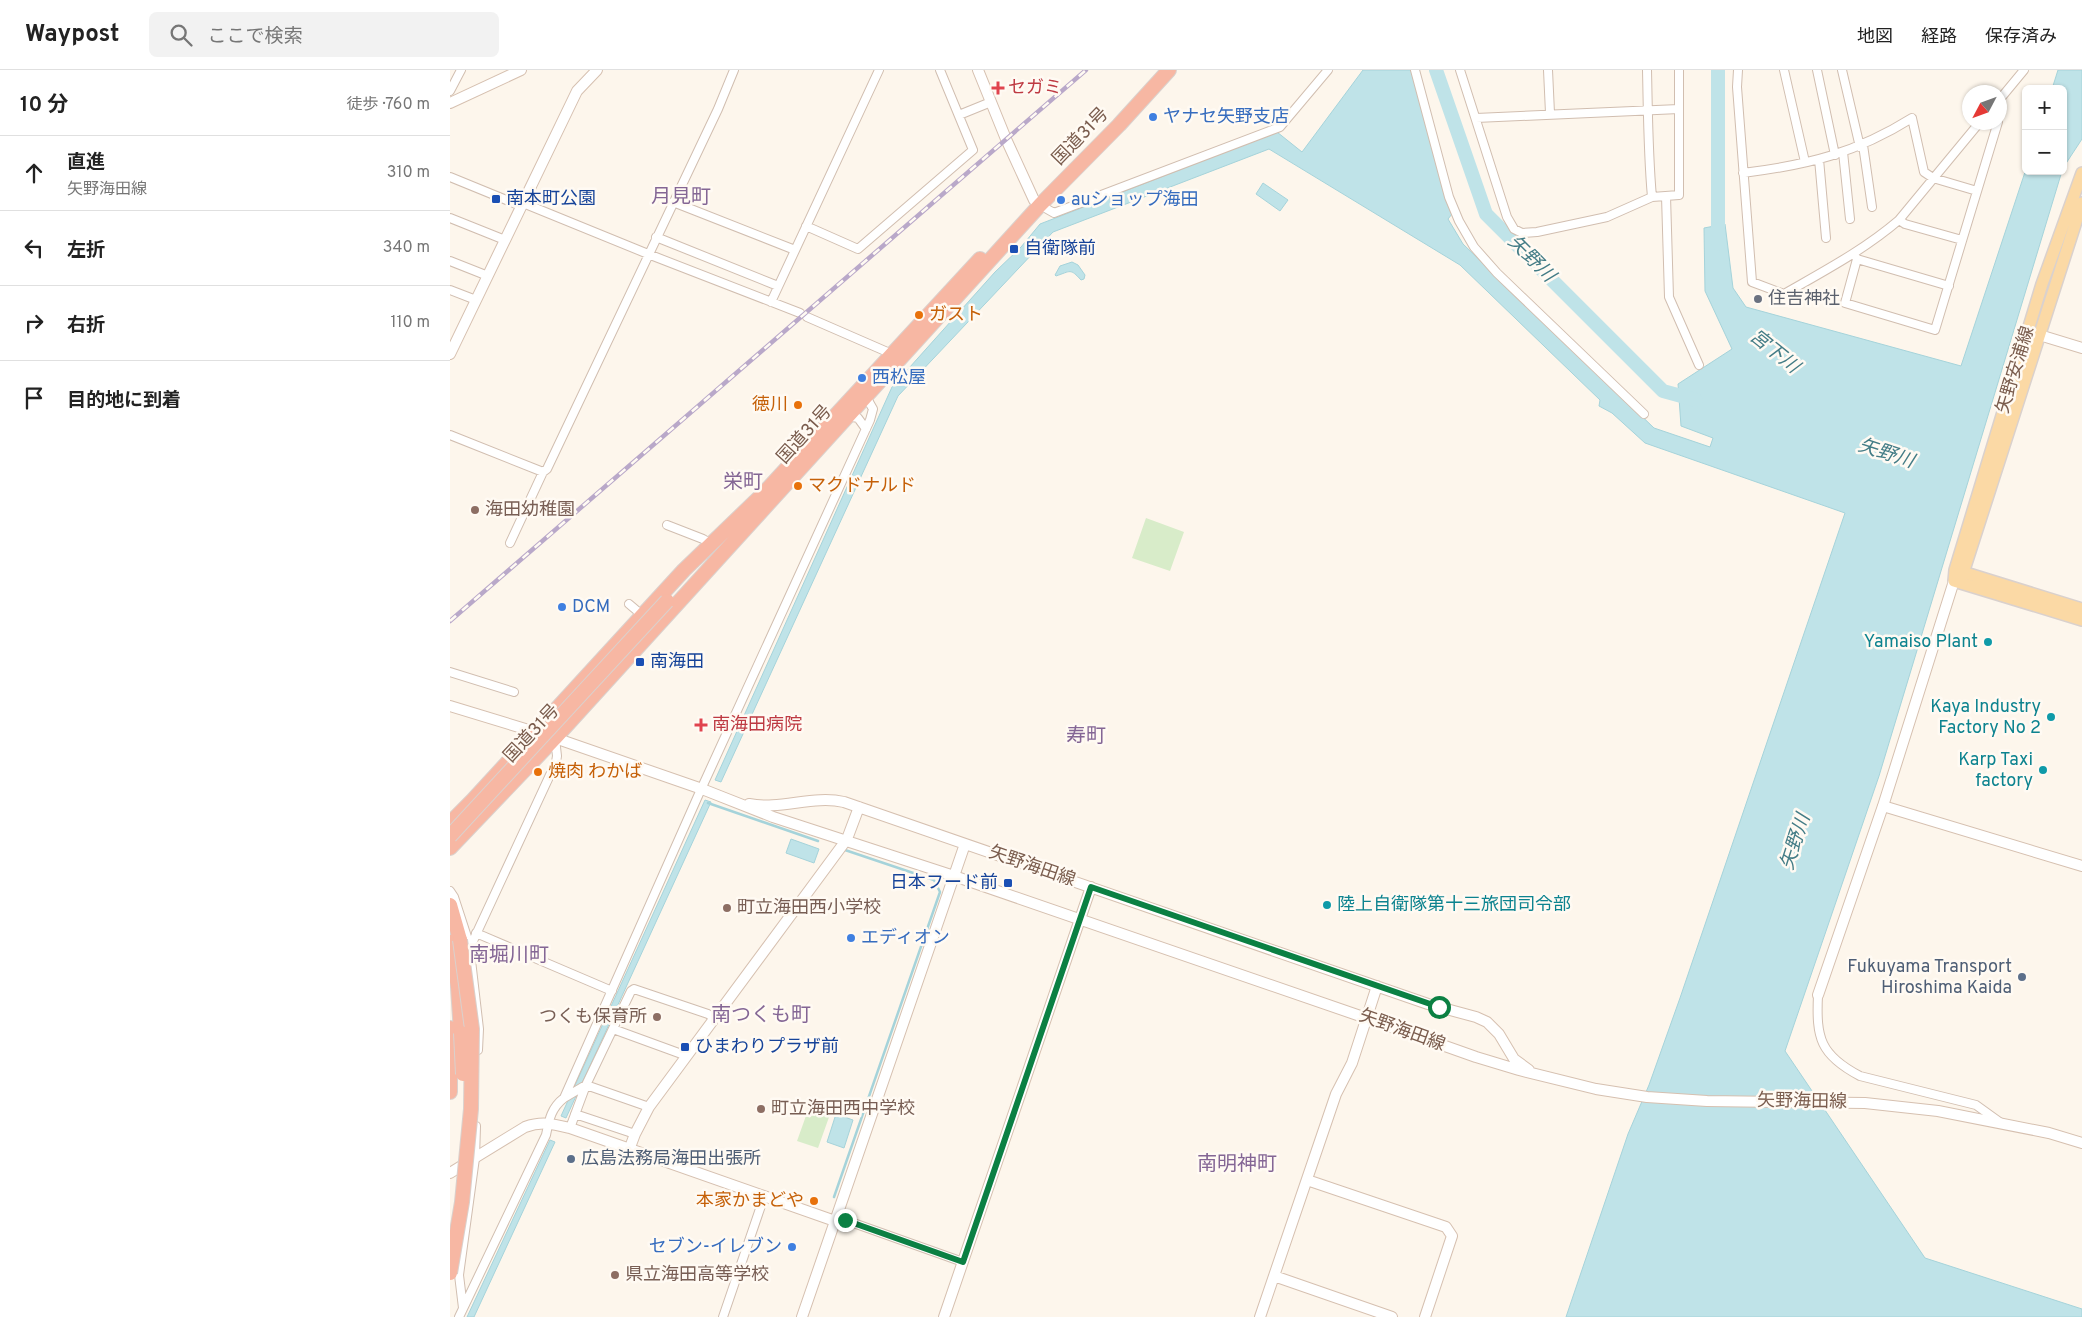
<!DOCTYPE html>
<html lang="ja">
<meta charset="utf-8">
<style>
:root{--surface:#fff;--page:#f2f2f2;--text:#222;--muted:#767676;--line:#e0e0e0}
body{margin:0;font-family:Overpass,"Noto Sans JP",sans-serif;background:var(--page);color:var(--text)}
.controls{position:absolute;right:15px;top:15px;display:grid;overflow:hidden;border-radius:8px;box-shadow:0 1px 4px #0004}
.controls button{width:45px;height:45px;display:grid;place-items:center;padding:0;border:0;border-bottom:1px solid var(--line);background:var(--surface);color:var(--text);font:25px sans-serif}
.compass{position:absolute;left:1512px;top:15px;width:45px;height:45px;border-radius:50%;background:var(--surface);box-shadow:0 1px 4px #0004;rotate:229deg}
.stop{position:absolute;width:15px;height:15px;margin:-11px;border:4px solid #0b8043;border-radius:50%;background:#fff}
.stop.end{background:#0b8043;border-color:#fff;box-shadow:0 1px 5px #0008}
.list{margin:0;padding:0;list-style:none}
h2{display:flex;justify-content:space-between;align-items:center;height:65px;margin:0;padding:0 20px;font-size:21px}
h2 small{font-size:16px;font-weight:400;color:var(--muted)}
.list li{display:grid;grid-template-columns:32px 1fr auto;gap:15px;align-items:center;box-sizing:border-box;height:75px;padding:0 20px;border-top:1px solid var(--line)}
.list b{display:block;font-size:19px;white-space:nowrap}
.list p{margin:0;font-size:16px;white-space:nowrap;color:var(--muted)}
.list em{font-size:16px;font-style:normal;color:var(--muted)}
.icon{flex:none;width:28px;height:28px;fill:none;stroke:currentColor;stroke-width:2;stroke-linecap:round;stroke-linejoin:round}
.map{position:relative;flex:none;width:1632px;height:1247px;overflow:hidden}
header{display:flex;align-items:center;gap:30px;box-sizing:border-box;height:70px;padding:0 25px;background:var(--surface);border-bottom:1px solid var(--line)}
header strong{font-size:24px}
nav{display:flex;gap:28px;margin-inline-start:auto;font-size:18px}
.search{width:350px;height:45px;background:var(--page);display:flex;align-items:center;gap:12px;box-sizing:border-box;padding:0 18px;border-radius:8px;color:var(--muted);font-size:19px}
main{display:flex}
aside{flex:1;background:var(--surface)}
.map>svg:first-child{display:block}
.green{fill:#d8ecc9}
.water{fill:#bfe3e8;stroke:#a5d3da}
.lines{fill:none;stroke-linecap:round;stroke-linejoin:round}
.stream{stroke:#a5d3da;stroke-width:2.5}
.river{stroke:#bfe3e8;stroke-width:14}
.street-casing{stroke:#d1beb0;stroke-width:10}
.secondary-casing{stroke:#d6c0b0;stroke-width:12}
.primary-casing{stroke:#dad1cd;stroke-width:14}
.highway-casing{stroke:#dad1cd;stroke-width:16}
.street{stroke:#fff;stroke-width:8}
.secondary{stroke:#fff;stroke-width:10}
.primary{stroke:#fbd9a5;stroke-width:11}
.highway{stroke:#f7b7a3;stroke-width:14}
.rail-casing{stroke:#b9a8c9;stroke-width:4.5}
.rail{stroke:#fffaf3;stroke-width:2.5;stroke-dasharray:8;stroke-linecap:butt}
.highway-bridge-casing{stroke:#dad1cd;stroke-width:16;stroke-linecap:butt}
.highway-bridge{stroke:#f7b7a3;stroke-width:14}
.route{stroke:#0b8043;stroke-width:6}
.health-dot{fill:#e0444e;stroke:#fffaf3;stroke-width:2}
.shop-dot{fill:#3f7fe0;stroke:#fffaf3;stroke-width:2}
.transit-dot{fill:#1a4fb4;stroke:#fffaf3;stroke-width:2}
.worship-dot{fill:#6b7280;stroke:#fffaf3;stroke-width:2}
.food-dot{fill:#e8710a;stroke:#fffaf3;stroke-width:2}
.education-dot{fill:#8d6e63;stroke:#fffaf3;stroke-width:2}
.culture-dot{fill:#0f9aa8;stroke:#fffaf3;stroke-width:2}
.service-dot{fill:#5c6f8a;stroke:#fffaf3;stroke-width:2}
.labels{text-anchor:middle;dominant-baseline:central;stroke-width:5;stroke-linejoin:round;paint-order:stroke}
.health-label{font-size:18px;fill:#be3a42;stroke:#fffaf3;text-anchor:start}
.shop-label{font-size:18px;fill:#366cbe;stroke:#fffaf3;text-anchor:start}
.street-label{font-size:18px;fill:#7a5c4d;stroke:#fffaf3}
.transit-label{font-size:18px;fill:#164399;stroke:#fffaf3;text-anchor:start}
.worship-label{font-size:18px;fill:#5b616d;stroke:#fffaf3;text-anchor:start}
.food-label{font-size:18px;fill:#c56008;stroke:#fffaf3;text-anchor:start}
.education-label{font-size:18px;fill:#785e54;stroke:#fffaf3;text-anchor:start}
.culture-label{font-size:18px;fill:#0d838f;stroke:#fffaf3;text-anchor:end}
.service-label{font-size:18px;fill:#4e5e75;stroke:#fffaf3;text-anchor:end}
.water-label{font-size:19px;font-style:italic;fill:#437c86;stroke:#fffaf3}
.quarter-label{font-size:20px;fill:#846695;stroke:#fffaf3}
</style>
<header>
<strong>Waypost</strong>
<div class="search"><svg class="icon" aria-label="search" viewBox="0 0 24 24"><circle cx="10" cy="10" r="6"/><path d="M15 15l6 6"/></svg>ここで検索</div>
<nav><a>地図</a><a>経路</a><a>保存済み</a></nav>
</header>
<main>
<aside>
<h2>10 分<small>徒歩 · 760 m</small></h2>
<ul class="list">
<li><svg class="icon" aria-label="ahead" viewBox="0 0 24 24"><path d="M12 20V5M6 11l6-6 6 6"/></svg><div><b>直進</b><p>矢野海田線</p></div><em>310 m</em></li>
<li><svg class="icon" aria-label="left" viewBox="0 0 24 24"><path d="M17 20v-9H6M10 6l-5 5 5 5"/></svg><div><b>左折</b></div><em>340 m</em></li>
<li><svg class="icon" aria-label="right" viewBox="0 0 24 24"><path d="M7 20v-9h11M14 6l5 5-5 5"/></svg><div><b>右折</b></div><em>110 m</em></li>
<li><svg class="icon" aria-label="arrive" viewBox="0 0 24 24"><path d="M6 21V4h12l-3 4 3 4H6"/></svg><div><b>目的地に到着</b></div></li>
</ul>
</aside>
<div class="map">
<svg width="1632" height="1247" viewBox="0 0 1632 1247">
<rect width="100%" height="100%" fill="#fdf6ec"/>
<path class="green" d="M 696,448 L 734,462 L 720,501 L 682,488 Z
M 362,1029 L 383,1036 L 368,1078 L 347,1071 Z"/>
<path class="water" d="M 913,0 L 961,0 L 1002,144 L 998,149 L 1013,174 L 1204,358 L 1260,377 L 1263,368 L 1231,356 L 1228,314 L 1282,279 L 1255,221 L 1254,158 L 1275,154 L 1283,218 L 1296,237 L 1511,296 L 1576,99 L 1576,101 L 1612,101 L 1429,706 L 1335,981 L 1475,1188 L 1632,1239 L 1632,1247 L 1116,1247 L 1178,1064 L 1199,1015 L 1230,928 L 1395,443 L 1195,373 L 1162,343 L 1149,336 L 1150,330 L 1010,195 L 819,79 L 603,162 L 448,326 L 271,712 L 265,710 L 442,317 L 545,202 L 571,177 L 590,154 L 827,62 L 852,82 Z
M 1608,0 L 1632,0 L 1632,69 L 1613,98 L 1613,19 L 1602,19 Z
M 813,113 L 838,130 L 830,141 L 806,124 Z
M 622,192 L 628,195 L 635,205 L 634,209 L 631,210 C 620,198 621,201 606,206 L 605,205 L 610,196 Z
M 255,730 L 261,732 L 116,1048 L 111,1046 Z
M 341,769 L 369,779 L 364,793 L 336,783 Z
M 386,1044 L 403,1050 L 394,1078 L 377,1072 Z
M 100,1070 L 105,1072 L 24,1247 L 17,1247 Z"/>
<g class="lines">
<path class="stream" d="M 258,733 L 368,771
M 384,1127 L 490,822 L 484,810 L 395,780"/>
<path class="river" d="M 986,0 L 1036,144 L 1213,321 L 1246,330
M 1268,174 L 1268,0"/>
<g class="street-casing">
<path id="street" d="M 965,0 L 999,127 L 1009,151 L 1024,177 L 1047,203 L 1194,344
M 1010,0 L 1057,147 L 1064,159 L 1072,163 L 1087,162 L 1157,147 L 1202,127 L 1229,125 L 1229,0
M 1098,0 L 1100,43
M 1197,0 C 1198,42 1198,84 1202,127
M 1288,0 L 1287,17 L 1302,212 L 1334,224 C 1374,201 1414,180 1449,150 L 1530,52
M 1334,0 L 1355,92
M 1367,0 L 1385,85
M 1392,0 L 1410,77
M 0,21 L 11,0
M 1550,29 L 1574,0
M 509,45 L 541,32
M 1026,48 L 1229,39
M 1413,75 L 1422,137
M 1393,82 L 1400,149
M 1369,89 L 1376,168
M 1293,103 C 1358,95 1406,83 1462,48 L 1474,102 L 1483,108 L 1527,121
M 0,107 L 71,136
M 1216,126 L 1219,227 L 1249,295
M 223,132 L 345,180
M 73,133 L 198,184 L 350,243
M 590,135 L 604,143 L 830,57 L 878,0
M 0,148 L 55,170
M 1449,150 L 1455,154 L 1512,170
M 356,156 L 408,179 L 523,80 L 490,0
M 206,167 L 328,216
M 1404,184 L 1407,189 L 1395,233 L 1485,260 L 1548,52
M 1407,189 L 1499,216
M 0,191 L 38,206
M 0,220 L 26,230
M 321,232 L 429,0
M 357,247 L 442,284
M 398,346 L 408,348 L 416,359
M 0,365 L 93,402 L 97,399 L 268,39 L 284,0
M 217,455 L 253,469 L 263,475
M 60,473 L 93,402
M 179,534 L 192,545
M 0,602 L 64,622
M 0,821 L 4,827 L 19,873 L 29,959 L 28,980
M 26,863 L 162,921
M 19,873 L 23,871 L 106,692 L 107,686 L 105,668
M 1368,925 C 1366,968 1370,985 1410,1006 L 1526,1035 L 1551,1053
M 163,959 L 237,986
M 114,1028 L 136,1015 L 199,1037
M 125,1044 L 185,1064
M 120,1058 L 136,1015 L 181,921 L 184,919 L 258,944 L 264,948
M 385,1151 L 395,1150 L 513,1192
M 13,1238 L 9,1205 L 25,1088 L 26,1056
M 9,1247 L 96,1065 C 99,1050 101,1038 114,1028 L 248,726 L 420,350 L 423,339 L 415,325
M 273,1247 L 314,1127"/>
</g>
<g class="secondary-casing">
<path id="secondary" d="M 528,0 L 556,69 L 584,130 L 590,135
M 0,33 L 71,0
M 1583,263 L 1632,278
M 0,284 L 127,21 L 147,0
M 0,636 L 105,668 L 252,719 L 323,747 L 504,806 L 916,948 L 1026,987 L 1069,1000 L 1146,1019 L 1197,1027 L 1257,1031 L 1415,1033 L 1488,1041 L 1599,1063 L 1632,1073
M 299,734 C 331,740 363,725 394,732 L 978,934 L 1026,947 L 1037,952 L 1049,964 L 1064,989 L 1079,1000
M 1433,736 L 1632,796
M 1368,925 L 1433,736 L 1504,511
M 179,1080 L 185,1064 L 199,1037 L 397,769 L 409,737
M 0,1103 L 75,1057 C 92,1051 103,1054 120,1058 L 385,1151
M 857,1110 L 996,1157 L 1002,1166 L 975,1247
M 824,1206 L 942,1247
M 352,1247 L 515,774
M 494,1247 L 641,817
M 810,1247 L 886,1024 L 902,993 L 927,916"/>
</g>
<g class="primary-casing">
<path id="primary" d="M 1506,500 L 1632,539
M 1504,511 L 1505,500 L 1592,214 L 1632,103
M 1504,511 L 1513,503 L 1632,133
M 1504,511 L 1632,550"/>
</g>
<g class="highway-casing">
<path id="highway" d="M 0,753 L 23,730 L 234,500 L 313,424 L 530,189
M 0,778 L 105,668 L 590,135 L 669,55 L 719,0
M 0,835 L 10,870
M 0,872 L 8,917 L 11,963
M 0,958 L 0,1022"/>
</g>
<use href="#street" class="street"/>
<use href="#secondary" class="secondary"/>
<use href="#primary" class="primary"/>
<use href="#highway" class="highway"/>
<g class="rail-casing">
<path id="rail" d="M 0,551 L 636,0"/>
</g>
<use href="#rail" class="rail"/>
<g class="highway-bridge-casing">
<path id="highway-bridge" d="M 0,766 L 217,531
M 11,963 L 13,1004
M 0,1203 L 12,1132 L 21,1039 L 22,959 L 10,870"/>
</g>
<use href="#highway-bridge" class="highway-bridge"/>
</g>
<g class="lines">
<path class="route" d="M 395,1150 L 513,1192 L 641,817 L 989,937"/>
</g>
<g class="health-dot">
<path d="M545.5 10.5h5v5h5v5h-5v5h-5v-5h-5v-5h5z"/>
<path d="M248.5 647.5h5v5h5v5h-5v5h-5v-5h-5v-5h5z"/>
</g>
<g class="shop-dot">
<circle cx="703" cy="47" r="5"/>
<circle cx="611" cy="130" r="5"/>
<circle cx="412" cy="308" r="5"/>
<circle cx="112" cy="537" r="5"/>
<circle cx="401" cy="868" r="5"/>
<circle cx="342" cy="1177" r="5"/>
</g>
<g class="transit-dot">
<rect x="41" y="124" width="10" height="10" rx="2.5"/>
<rect x="559" y="174" width="10" height="10" rx="2.5"/>
<rect x="185" y="587" width="10" height="10" rx="2.5"/>
<rect x="553" y="808" width="10" height="10" rx="2.5"/>
<rect x="230" y="972" width="10" height="10" rx="2.5"/>
</g>
<circle class="worship-dot" cx="1308" cy="229" r="5"/>
<g class="food-dot">
<circle cx="469" cy="245" r="5"/>
<circle cx="348" cy="335" r="5"/>
<circle cx="348" cy="416" r="5"/>
<circle cx="88" cy="702" r="5"/>
<circle cx="364" cy="1131" r="5"/>
</g>
<g class="education-dot">
<circle cx="25" cy="440" r="5"/>
<circle cx="277" cy="838" r="5"/>
<circle cx="207" cy="947" r="5"/>
<circle cx="311" cy="1039" r="5"/>
<circle cx="165" cy="1205" r="5"/>
</g>
<g class="culture-dot">
<circle cx="1538" cy="572" r="5"/>
<circle cx="1601" cy="647" r="5"/>
<circle cx="1593" cy="700" r="5"/>
<circle cx="877" cy="835" r="5"/>
</g>
<g class="service-dot">
<circle cx="1572" cy="907" r="5"/>
<circle cx="121" cy="1089" r="5"/>
</g>
<g class="labels">
<g class="health-label">
<text x="558" y="18">セガミ</text>
<text x="262" y="655">南海田病院</text>
</g>
<g class="shop-label">
<text x="713" y="47">ヤナセ矢野支店</text>
<text x="621" y="130">auショップ海田</text>
<text x="422" y="308">西松屋</text>
<text x="122" y="537">DCM</text>
<text x="411" y="868">エディオン</text>
<text x="332" y="1177" text-anchor="end">セブン-イレブン</text>
</g>
<g class="street-label">
<text transform="translate(631 67) rotate(-46)">国道31号</text>
<text transform="translate(1566 300) rotate(-73)">矢野安浦線</text>
<text transform="translate(355 365) rotate(-48)">国道31号</text>
<text transform="translate(82 664) rotate(-47)">国道31号</text>
<text transform="translate(582 797) rotate(19)">矢野海田線</text>
<text transform="translate(952 961) rotate(20)">矢野海田線</text>
<text transform="translate(1352 1032) rotate(1)">矢野海田線</text>
</g>
<g class="transit-label">
<text x="56" y="129">南本町公園</text>
<text x="574" y="179">自衛隊前</text>
<text x="200" y="592">南海田</text>
<text x="548" y="813" text-anchor="end">日本フード前</text>
<text x="245" y="977">ひまわりプラザ前</text>
</g>
<g class="worship-label">
<text x="1318" y="229">住吉神社</text>
</g>
<g class="food-label">
<text x="479" y="245">ガスト</text>
<text x="338" y="335" text-anchor="end">徳川</text>
<text x="358" y="416">マクドナルド</text>
<text x="98" y="702">焼肉 わかば</text>
<text x="354" y="1131" text-anchor="end">本家かまどや</text>
</g>
<g class="education-label">
<text x="35" y="440">海田幼稚園</text>
<text x="287" y="838">町立海田西小学校</text>
<text x="197" y="947" text-anchor="end">つくも保育所</text>
<text x="321" y="1039">町立海田西中学校</text>
<text x="175" y="1205">県立海田高等学校</text>
</g>
<g class="culture-label">
<text x="1528" y="572">Yamaiso Plant</text>
<text x="1591" y="637">Kaya Industry<tspan x="1591" dy="21">Factory No 2</tspan></text>
<text x="1583" y="690">Karp Taxi<tspan x="1583" dy="21">factory</tspan></text>
<text x="887" y="835" text-anchor="start">陸上自衛隊第十三旅団司令部</text>
</g>
<g class="service-label">
<text x="1562" y="897">Fukuyama Transport<tspan x="1562" dy="21">Hiroshima Kaida</tspan></text>
<text x="131" y="1089" text-anchor="start">広島法務局海田出張所</text>
</g>
<g class="water-label">
<text transform="translate(1081 189) rotate(45)">矢野川</text>
<text transform="translate(1324 282) rotate(39)">宮下川</text>
<text transform="translate(1436 384) rotate(18)">矢野川</text>
<text transform="translate(1346 772) rotate(-72)">矢野川</text>
</g>
<g class="quarter-label">
<text x="231" y="128">月見町</text>
<text x="293" y="413">栄町</text>
<text x="636" y="667">寿町</text>
<text x="59" y="886">南堀川町</text>
<text x="311" y="946">南つくも町</text>
<text x="787" y="1095">南明神町</text>
</g>
</g>
</svg>
<div class="controls">
<button>+</button>
<button>−</button>
</div>
<svg class="compass" viewBox="-18 -18 36 36"><path d="M0-13l5 13h-10z" fill="#e53935"/><path d="M0 13l5-13h-10z" fill="#767676"/></svg>
<div class="stop" style="left:989px;top:937px"></div>
<div class="stop end" style="left:395px;top:1150px"></div>
</div>
</main>
